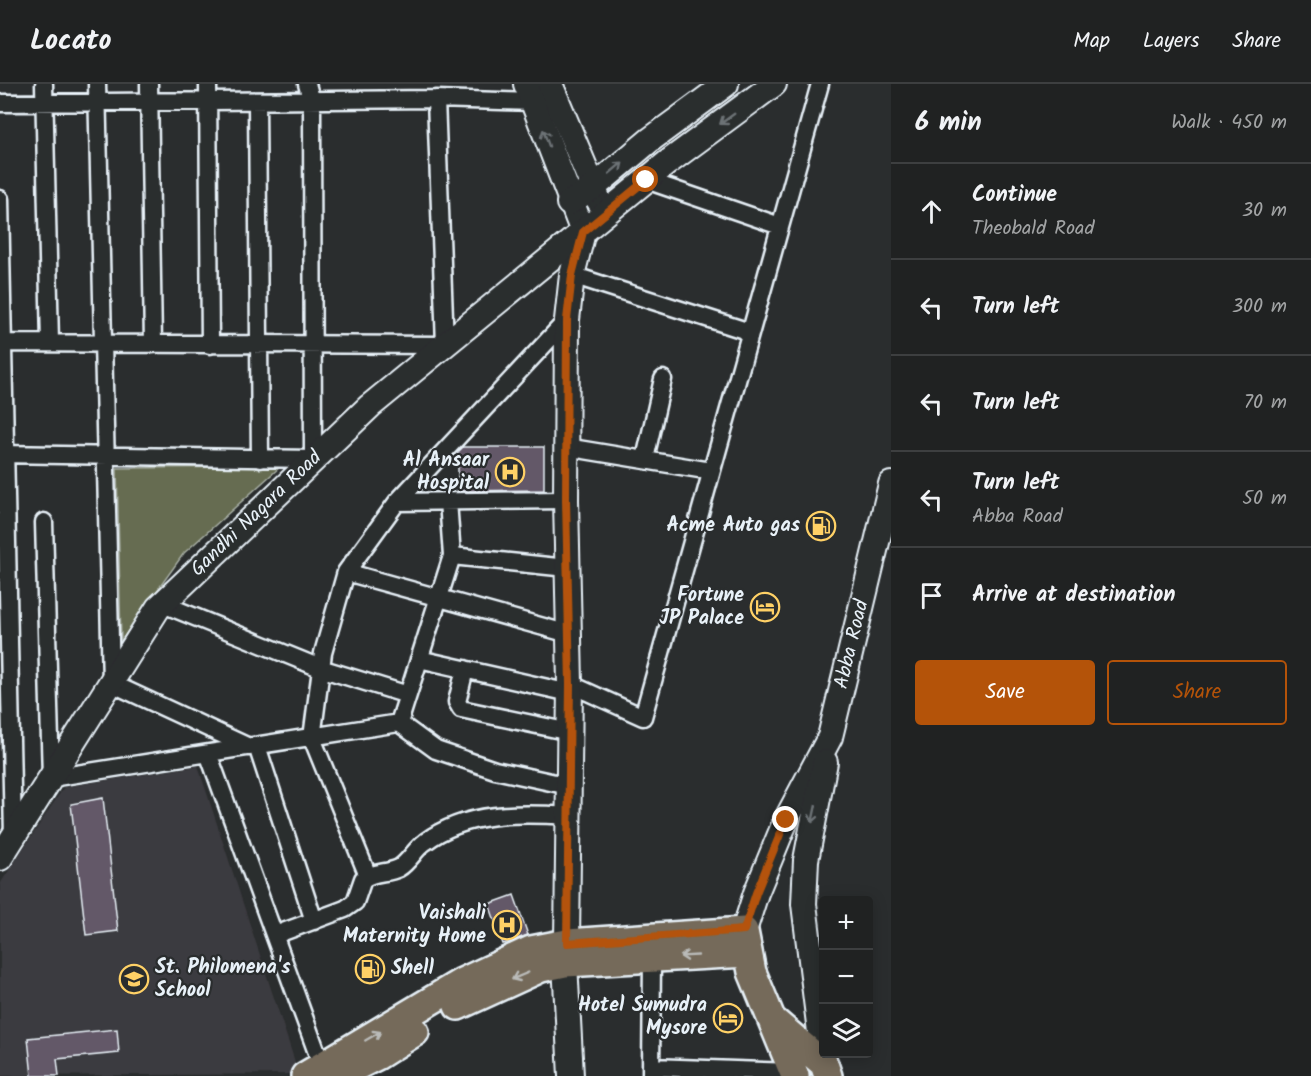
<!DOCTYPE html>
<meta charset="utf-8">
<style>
:root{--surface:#202222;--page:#2d2f2f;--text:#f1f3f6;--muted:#a2a4a5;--line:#3d3f40;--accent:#b45309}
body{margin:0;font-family:Kalam,sans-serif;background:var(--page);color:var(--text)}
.controls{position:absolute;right:18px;bottom:18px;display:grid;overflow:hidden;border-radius:6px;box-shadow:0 3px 15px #0003}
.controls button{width:54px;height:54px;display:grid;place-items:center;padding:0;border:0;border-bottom:2px solid var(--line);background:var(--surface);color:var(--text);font:30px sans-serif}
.stop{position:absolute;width:18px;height:18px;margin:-14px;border:4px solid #b45309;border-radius:50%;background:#fff}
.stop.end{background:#b45309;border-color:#fff;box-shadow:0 2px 6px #0008}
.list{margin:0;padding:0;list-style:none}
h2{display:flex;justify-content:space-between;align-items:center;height:78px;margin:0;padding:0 24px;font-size:26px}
h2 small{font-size:20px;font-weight:400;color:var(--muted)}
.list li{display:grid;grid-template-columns:39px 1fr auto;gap:18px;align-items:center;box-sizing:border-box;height:96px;padding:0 24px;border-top:2px solid var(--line)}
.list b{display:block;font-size:22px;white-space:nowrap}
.list p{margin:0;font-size:20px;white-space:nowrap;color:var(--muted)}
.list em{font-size:20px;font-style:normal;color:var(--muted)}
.actions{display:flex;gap:12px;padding:18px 24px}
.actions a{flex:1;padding:14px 0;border:2px solid var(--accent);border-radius:6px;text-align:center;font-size:21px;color:var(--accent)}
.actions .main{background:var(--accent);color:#fff}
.icon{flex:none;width:33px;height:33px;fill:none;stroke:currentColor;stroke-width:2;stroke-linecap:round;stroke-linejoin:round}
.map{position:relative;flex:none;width:891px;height:992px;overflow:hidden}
header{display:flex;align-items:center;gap:36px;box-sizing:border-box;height:84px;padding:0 30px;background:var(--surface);border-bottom:2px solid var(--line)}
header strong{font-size:28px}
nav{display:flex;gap:33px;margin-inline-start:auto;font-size:21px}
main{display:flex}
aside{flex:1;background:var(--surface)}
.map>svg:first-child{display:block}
.built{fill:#3b3a3f}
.green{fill:#666c51;stroke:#a7aea4;stroke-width:1.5}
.building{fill:#635867;stroke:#e8f1f8;stroke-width:1.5}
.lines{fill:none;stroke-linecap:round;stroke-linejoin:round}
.street-casing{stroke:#e8f1f8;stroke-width:21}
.secondary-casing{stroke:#e8f1f8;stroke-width:28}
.primary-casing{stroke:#e8f1f8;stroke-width:32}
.street{stroke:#2a2d2e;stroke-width:16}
.secondary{stroke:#2a2d2e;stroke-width:24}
.primary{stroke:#746a5a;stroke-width:27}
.oneway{stroke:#6c7275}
.oneway2{stroke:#babbb9}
.route{stroke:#b45309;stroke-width:8}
.labels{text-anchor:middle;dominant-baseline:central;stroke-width:4.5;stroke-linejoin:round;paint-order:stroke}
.poi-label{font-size:20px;font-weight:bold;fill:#e8f1f8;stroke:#2a2d2e;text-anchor:end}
.street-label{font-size:20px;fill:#e8f1f8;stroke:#2a2d2e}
</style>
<header>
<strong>Locato</strong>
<nav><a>Map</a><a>Layers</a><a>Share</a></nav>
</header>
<main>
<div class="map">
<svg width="891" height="992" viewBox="0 0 891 992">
<rect width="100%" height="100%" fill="#2a2d2e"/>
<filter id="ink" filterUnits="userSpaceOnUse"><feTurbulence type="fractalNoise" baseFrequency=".0167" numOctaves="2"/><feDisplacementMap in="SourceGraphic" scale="12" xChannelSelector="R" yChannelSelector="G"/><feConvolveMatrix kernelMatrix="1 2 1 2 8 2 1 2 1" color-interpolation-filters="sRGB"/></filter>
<g filter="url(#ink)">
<path class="built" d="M 198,682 L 299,990 L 0,992 L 0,800 L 64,703 Z"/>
<path class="green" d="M 280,383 L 184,469 L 121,557 L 117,384 Z"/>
<path class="building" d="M 463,363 L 544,363 L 544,406 L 458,407 L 458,368 Z
M 103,714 L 118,847 L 86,851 L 71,720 Z
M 514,811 L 528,851 L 503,860 L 489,820 Z
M 117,945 L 119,969 L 57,975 L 59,992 L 32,992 L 28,954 Z"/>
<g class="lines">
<g class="street-casing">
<path id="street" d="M 44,0 L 50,259
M 97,0 L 111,599 L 249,663
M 149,0 L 153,260
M 208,0 L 210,261
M 257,17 L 260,375
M 0,19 L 436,15 L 533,18
M 646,96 L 780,142
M 0,115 L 13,753
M 572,191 L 750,248
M 0,259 L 445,261 L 436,15
M 566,363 L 711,387
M 0,370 L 313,375 L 312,18 L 307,0
M 645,375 L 663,295
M 397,418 L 566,416
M 44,438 L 51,694 L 399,639 L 436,666 L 495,686 L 569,702
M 452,472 L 567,484
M 346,488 L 569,550
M 163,520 L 320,584 L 408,611
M 419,575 L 570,609
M 465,585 L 457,618 L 461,625 L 570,648
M 570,600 L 643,633 L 820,0
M 399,639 L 452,472 L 448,417
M 257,662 L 314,837
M 208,669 L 324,988
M 368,792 L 312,654 L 323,569 L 346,488 L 397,418 L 567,236
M 275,851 L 345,825 L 355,818 L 363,795 C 375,787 387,790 399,784 C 409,778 415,765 425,758 C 466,727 520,729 569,732
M 651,983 L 793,988
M 651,992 L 652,874"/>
</g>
<g class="secondary-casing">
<g id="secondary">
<path d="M 526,0 L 583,148 L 572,191 L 567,236 L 566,416 L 570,600 L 567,859"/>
<path d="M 550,0 L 599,117"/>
<path d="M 569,119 L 594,103 L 650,56 L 726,0"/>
<path id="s1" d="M 0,774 L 158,524 L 370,322 L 667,79 L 774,0"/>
<path id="s2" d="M 744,847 L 756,809 L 786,736 L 830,653 L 891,400"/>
<path d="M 565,879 L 571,992"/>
<path d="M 824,980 L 804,820 L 806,776 L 825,678"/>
</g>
</g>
<g class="primary-casing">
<path id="primary" d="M 458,922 L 541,884 L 565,879 L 747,869
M 775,938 L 824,980 L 828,992
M 341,990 L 377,972 L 415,948
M 305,992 L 462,898 L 531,866 L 567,859 L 744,847 L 752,888 L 795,992"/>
</g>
<use href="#street" class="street"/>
<use href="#secondary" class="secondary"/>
<use href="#primary" class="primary"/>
</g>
<defs><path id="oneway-shaft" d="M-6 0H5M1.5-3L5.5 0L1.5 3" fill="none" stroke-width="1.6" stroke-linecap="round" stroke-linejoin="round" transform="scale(1.5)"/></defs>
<g class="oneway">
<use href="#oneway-shaft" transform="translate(727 35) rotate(144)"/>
<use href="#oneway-shaft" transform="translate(546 54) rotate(-110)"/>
<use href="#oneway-shaft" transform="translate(616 84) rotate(-40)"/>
<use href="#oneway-shaft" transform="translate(814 730) rotate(102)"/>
</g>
<g class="oneway2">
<use href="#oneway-shaft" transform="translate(689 872) rotate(177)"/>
<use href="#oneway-shaft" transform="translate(520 892) rotate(157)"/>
<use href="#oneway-shaft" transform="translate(373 952) rotate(-30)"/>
</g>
</g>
<g class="lines" filter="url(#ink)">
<path class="route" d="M 646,96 L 583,148 L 572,191 L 567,236 L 566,416 L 570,600 L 567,859 L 744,846 L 756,809 L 786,736"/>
</g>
<defs>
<g id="hospital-ring" transform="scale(1.5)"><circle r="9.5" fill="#2a2d2e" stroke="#ffd166" stroke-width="1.5"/><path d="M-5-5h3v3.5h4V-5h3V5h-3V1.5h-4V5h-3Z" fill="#ffd166"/></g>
<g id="fuel-ring" transform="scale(1.5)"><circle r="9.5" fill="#2a2d2e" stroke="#ffd166" stroke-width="1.5"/><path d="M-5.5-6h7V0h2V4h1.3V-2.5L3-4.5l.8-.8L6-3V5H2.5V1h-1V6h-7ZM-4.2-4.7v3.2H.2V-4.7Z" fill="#ffd166"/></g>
<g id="hotel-ring" transform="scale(1.5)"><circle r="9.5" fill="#2a2d2e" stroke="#ffd166" stroke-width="1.5"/><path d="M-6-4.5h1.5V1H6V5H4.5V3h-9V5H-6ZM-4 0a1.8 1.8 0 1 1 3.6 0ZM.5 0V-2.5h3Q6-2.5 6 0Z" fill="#ffd166"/></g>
<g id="school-ring" transform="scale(1.5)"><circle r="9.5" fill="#2a2d2e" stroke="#ffd166" stroke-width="1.5"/><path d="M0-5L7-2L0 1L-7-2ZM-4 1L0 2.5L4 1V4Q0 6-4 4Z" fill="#ffd166"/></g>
</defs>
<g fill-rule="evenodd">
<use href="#hospital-ring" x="510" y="388"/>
<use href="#fuel-ring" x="821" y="442"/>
<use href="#hotel-ring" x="765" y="523"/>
<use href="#hospital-ring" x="507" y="841"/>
<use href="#fuel-ring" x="370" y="885"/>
<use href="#school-ring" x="134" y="895"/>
<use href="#hotel-ring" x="728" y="934"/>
</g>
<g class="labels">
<g class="poi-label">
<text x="489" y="377">Al Ansaar<tspan x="489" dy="23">Hospital</tspan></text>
<text x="800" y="442">Acme Auto gas</text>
<text x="744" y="512">Fortune<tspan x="744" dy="23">JP Palace</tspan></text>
<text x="486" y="830">Vaishali<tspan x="486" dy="23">Maternity Home</tspan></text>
<text x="155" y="884" text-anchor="start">St. Philomena's<tspan x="155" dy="23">School</tspan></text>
<text x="391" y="885" text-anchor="start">Shell</text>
<text x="707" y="922">Hotel Sumudra<tspan x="707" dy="23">Mysore</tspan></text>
</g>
<g class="street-label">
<text stroke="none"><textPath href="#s1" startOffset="432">Gandhi Nagara Road</textPath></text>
<text stroke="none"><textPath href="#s2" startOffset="308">Abba Road</textPath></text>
</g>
</g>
</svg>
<div class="controls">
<button>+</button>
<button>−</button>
<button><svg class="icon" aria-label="layers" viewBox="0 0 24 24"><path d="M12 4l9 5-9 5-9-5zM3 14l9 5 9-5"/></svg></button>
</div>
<div class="stop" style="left:646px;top:96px"></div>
<div class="stop end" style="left:786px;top:736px"></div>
</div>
<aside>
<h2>6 min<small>Walk · 450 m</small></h2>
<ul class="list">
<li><svg class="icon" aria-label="ahead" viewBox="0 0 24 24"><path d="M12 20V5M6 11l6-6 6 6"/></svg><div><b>Continue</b><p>Theobald Road</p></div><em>30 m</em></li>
<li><svg class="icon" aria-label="left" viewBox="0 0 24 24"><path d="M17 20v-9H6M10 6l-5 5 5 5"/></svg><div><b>Turn left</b></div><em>300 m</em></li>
<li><svg class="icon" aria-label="left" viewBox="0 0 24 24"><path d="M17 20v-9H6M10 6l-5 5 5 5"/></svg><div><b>Turn left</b></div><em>70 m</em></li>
<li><svg class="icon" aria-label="left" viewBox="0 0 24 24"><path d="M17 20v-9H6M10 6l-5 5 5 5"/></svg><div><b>Turn left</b><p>Abba Road</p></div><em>50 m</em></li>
<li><svg class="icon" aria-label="arrive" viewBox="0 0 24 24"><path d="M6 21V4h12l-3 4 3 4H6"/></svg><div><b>Arrive at destination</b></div></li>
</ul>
<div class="actions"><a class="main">Save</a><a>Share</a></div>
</aside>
</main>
